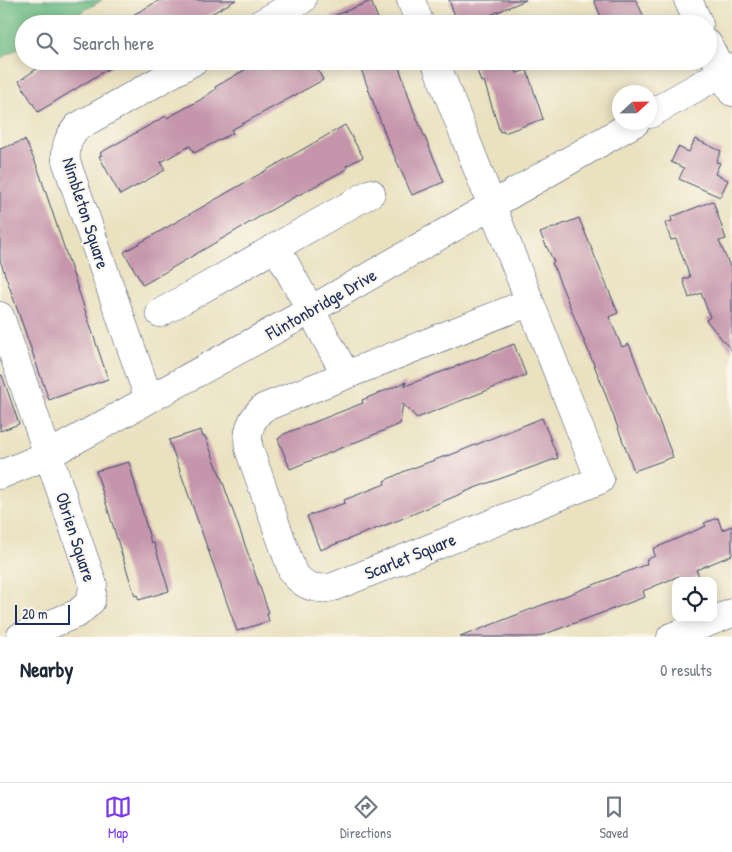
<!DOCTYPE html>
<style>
:root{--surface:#fff;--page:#f2f2f3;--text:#1f2937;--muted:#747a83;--line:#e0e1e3;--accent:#7c3aed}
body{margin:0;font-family:"Patrick Hand",sans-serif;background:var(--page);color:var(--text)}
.controls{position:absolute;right:15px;bottom:15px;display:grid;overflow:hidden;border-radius:10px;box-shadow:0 2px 12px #0003}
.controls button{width:45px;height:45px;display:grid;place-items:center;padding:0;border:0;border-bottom:1px solid var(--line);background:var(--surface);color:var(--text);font:25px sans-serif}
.compass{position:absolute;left:612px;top:85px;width:45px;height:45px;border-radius:50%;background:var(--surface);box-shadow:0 2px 12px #0003;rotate:68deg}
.scale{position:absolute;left:15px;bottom:12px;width:55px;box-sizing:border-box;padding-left:5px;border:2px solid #1b2f5e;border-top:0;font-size:14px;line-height:18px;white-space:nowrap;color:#1b2f5e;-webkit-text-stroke:4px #fbf7ec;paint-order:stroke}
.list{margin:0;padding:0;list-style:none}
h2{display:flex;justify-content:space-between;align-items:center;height:65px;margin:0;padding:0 20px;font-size:21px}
h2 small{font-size:16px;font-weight:400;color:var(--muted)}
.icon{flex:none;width:28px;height:28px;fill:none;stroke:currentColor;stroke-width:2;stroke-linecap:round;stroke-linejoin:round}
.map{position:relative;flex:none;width:732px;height:637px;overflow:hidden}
.search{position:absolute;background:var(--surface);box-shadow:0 2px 12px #0003;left:15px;right:15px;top:15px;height:55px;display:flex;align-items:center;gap:12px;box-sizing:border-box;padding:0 18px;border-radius:28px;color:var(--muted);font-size:19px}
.sheet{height:145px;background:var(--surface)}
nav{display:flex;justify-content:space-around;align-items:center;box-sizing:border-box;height:70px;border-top:1px solid var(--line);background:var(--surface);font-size:14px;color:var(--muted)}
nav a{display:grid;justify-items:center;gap:2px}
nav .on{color:var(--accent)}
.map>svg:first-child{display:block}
.forest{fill:#6ebc84;stroke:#447671}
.building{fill:#c595ab}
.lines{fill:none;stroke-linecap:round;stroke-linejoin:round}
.minor-casing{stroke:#3a4a6d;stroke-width:29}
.minor{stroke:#fff;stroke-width:28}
.labels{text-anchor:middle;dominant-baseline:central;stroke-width:4;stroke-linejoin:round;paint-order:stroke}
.street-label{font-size:18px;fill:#1b2f5e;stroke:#fbf7ec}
</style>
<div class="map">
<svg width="732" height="637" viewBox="0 0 732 637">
<rect width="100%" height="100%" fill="#fbf7ec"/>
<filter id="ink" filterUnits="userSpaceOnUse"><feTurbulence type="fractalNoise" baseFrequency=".02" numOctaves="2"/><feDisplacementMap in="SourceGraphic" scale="10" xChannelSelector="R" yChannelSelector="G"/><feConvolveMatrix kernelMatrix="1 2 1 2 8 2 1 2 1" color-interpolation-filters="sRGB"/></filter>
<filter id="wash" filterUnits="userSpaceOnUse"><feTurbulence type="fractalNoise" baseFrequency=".0096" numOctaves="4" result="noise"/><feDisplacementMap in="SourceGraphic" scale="20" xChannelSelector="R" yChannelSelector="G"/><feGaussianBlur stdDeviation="1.12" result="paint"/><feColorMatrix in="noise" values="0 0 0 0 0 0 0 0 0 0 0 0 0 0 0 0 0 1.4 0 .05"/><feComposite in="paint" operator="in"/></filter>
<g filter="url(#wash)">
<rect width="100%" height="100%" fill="#eae1bf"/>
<path class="forest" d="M 0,0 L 102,0 L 61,24 L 24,24 L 24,45 L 0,59 Z"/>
<g id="blocks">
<path class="building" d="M 160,0 L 236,0 L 193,24 L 117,24 Z
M 449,0 L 526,0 L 469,24 L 458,24 Z
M 594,0 L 636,0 L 644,17 L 629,24 L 604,24 Z
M 371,1 L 380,24 L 316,24 L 316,23 Z
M 48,61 L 121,61 L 38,112 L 19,81 Z
M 260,61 L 313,61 L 323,80 L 231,130 L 233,133 L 194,153 L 190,146 L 161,162 L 165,170 L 120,195 L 99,156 L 102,155 L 100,153 L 166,116 L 167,118 L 200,100 L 216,89 L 215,87 Z
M 358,61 L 397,61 L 413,109 L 444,182 L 412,195 L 388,142 Z
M 474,61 L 511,61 L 517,73 L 527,70 L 543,119 L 504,133 L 503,131 L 500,132 L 484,81 L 481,82 Z
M 345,125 L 363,157 L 346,166 L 347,169 L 278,206 L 143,285 L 124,252 Z
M 695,139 L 721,151 L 716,162 L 720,163 L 715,174 L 728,180 L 720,197 L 679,179 L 684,168 L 671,162 L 678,147 L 689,152 Z
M 25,140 L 37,166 L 108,379 L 49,400 L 0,260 L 0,149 Z
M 713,201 L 726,239 L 719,241 L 732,271 L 732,351 L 706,320 L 710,317 L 701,293 L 689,298 L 683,279 L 690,277 L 676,239 L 671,240 L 665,223 L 672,221 L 671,217 Z
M 579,218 L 618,313 L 609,317 L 622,347 L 629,344 L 673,457 L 634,471 L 599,377 L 552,263 L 554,262 L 540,233 Z
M 514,344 L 526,375 L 417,418 L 403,404 L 400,424 L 290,469 L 278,439 L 284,434 L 363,403 L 362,400 L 406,382 L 405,386 Z
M 0,375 L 2,375 L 19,424 L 0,431 Z
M 542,418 L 558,458 L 477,487 L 399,520 L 320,550 L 307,516 L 345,503 L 344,500 L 385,484 L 384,481 L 405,471 L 448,455 L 448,456 Z
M 201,430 L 203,437 L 205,436 L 221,477 L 269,613 L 267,614 L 269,621 L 237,631 L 169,440 Z
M 129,462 L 151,543 L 154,543 L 169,591 L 139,600 L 137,595 L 135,596 L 127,571 L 96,471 Z
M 718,518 L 722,530 L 732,526 L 732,555 L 696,570 L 699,576 L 687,581 L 680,581 L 679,576 L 643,591 L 645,597 L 537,637 L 460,637 L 647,564 L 646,560 L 655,556 L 653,549 L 706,526 L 704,523 Z"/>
</g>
</g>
<g filter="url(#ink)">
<use href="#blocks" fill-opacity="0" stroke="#3a4a6d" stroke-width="1"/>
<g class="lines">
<g class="minor-casing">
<path id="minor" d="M 411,0 L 420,24
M 688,0 L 699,24
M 260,24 L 302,0
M 708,44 L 732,92
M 435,61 L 600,480 L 333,587 C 316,591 304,586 293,573 L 249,449 C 246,432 250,420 263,408 L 530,302
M 650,114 L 732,67
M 276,247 L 346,375
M 160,313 L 371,193
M 0,316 L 93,584 L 91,601 L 78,613 L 20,637
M 149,399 L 66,161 C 65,146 68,138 77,127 L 194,61
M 0,475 L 48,455 L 309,311 L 636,122
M 671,637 L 732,613"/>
</g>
<use href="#minor" class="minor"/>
</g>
</g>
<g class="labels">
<g class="street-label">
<text transform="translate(86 213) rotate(72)">Nimbleton Square</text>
<text transform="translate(321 304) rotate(-30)">Flintonbridge Drive</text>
<text transform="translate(76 537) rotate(72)">Obrien Square</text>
<text transform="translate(410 556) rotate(-22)">Scarlet Square</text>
</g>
</g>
</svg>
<div class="controls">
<button><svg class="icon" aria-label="locate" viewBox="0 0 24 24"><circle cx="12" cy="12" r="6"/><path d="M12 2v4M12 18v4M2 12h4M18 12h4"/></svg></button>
</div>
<svg class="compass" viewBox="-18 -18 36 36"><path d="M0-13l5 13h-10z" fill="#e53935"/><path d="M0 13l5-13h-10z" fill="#747a83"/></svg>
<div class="scale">20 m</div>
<div class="search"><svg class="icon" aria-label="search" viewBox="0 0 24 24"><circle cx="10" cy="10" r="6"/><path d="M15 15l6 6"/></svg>Search here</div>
</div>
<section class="sheet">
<h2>Nearby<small>0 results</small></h2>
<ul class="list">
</ul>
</section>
<nav>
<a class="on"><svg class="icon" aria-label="map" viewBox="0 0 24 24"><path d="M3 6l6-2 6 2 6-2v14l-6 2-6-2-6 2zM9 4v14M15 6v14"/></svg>Map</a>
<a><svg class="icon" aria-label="directions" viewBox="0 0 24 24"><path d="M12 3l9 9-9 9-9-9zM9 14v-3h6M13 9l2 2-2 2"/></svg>Directions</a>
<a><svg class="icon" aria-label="saved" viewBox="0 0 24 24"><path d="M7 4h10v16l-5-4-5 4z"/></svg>Saved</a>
</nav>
